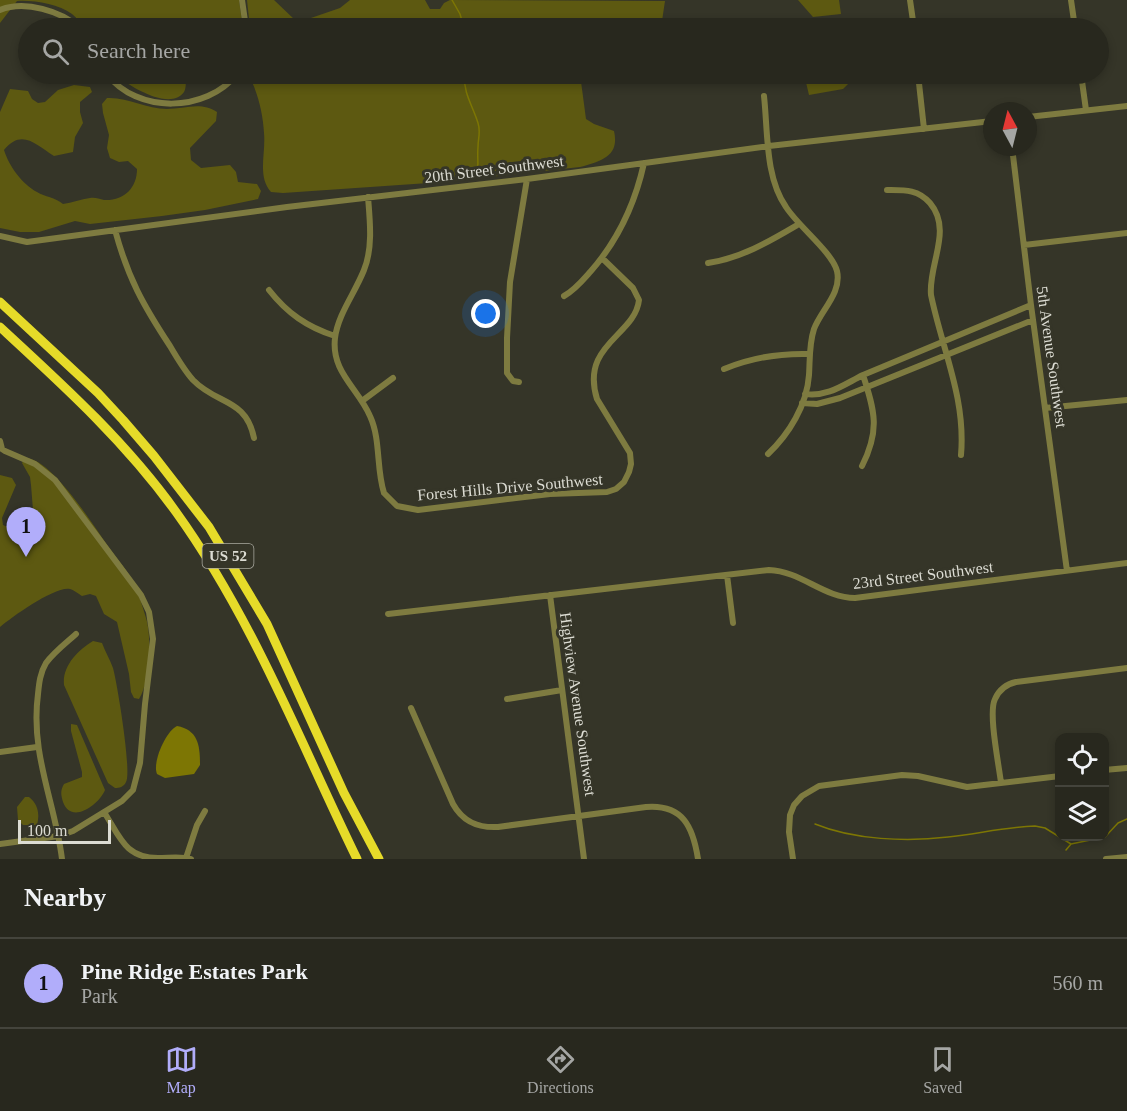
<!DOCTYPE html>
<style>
:root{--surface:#28281e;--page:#303027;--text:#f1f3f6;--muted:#a5a6a4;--line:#44443c;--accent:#b1adfa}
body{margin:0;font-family:Georgia,serif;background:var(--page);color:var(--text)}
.controls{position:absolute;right:18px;bottom:18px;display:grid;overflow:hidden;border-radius:12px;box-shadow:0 3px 9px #0003}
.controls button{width:54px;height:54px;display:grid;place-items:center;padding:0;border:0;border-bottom:2px solid var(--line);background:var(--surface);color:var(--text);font:30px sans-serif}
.compass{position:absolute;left:983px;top:102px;width:54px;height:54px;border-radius:50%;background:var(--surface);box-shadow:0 3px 9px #0003;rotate:353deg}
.scale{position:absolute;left:18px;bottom:15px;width:93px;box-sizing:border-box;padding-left:6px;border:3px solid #dcdcd3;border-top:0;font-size:16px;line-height:21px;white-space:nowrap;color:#dcdcd3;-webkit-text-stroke:4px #353528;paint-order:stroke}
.you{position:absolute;left:486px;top:314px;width:21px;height:21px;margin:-15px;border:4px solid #fff;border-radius:50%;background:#1a73e8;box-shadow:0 0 0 9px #1a73e833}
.badge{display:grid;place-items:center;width:39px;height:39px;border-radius:50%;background:var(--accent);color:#111;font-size:20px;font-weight:700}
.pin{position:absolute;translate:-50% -50px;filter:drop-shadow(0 2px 3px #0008)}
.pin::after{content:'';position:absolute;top:32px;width:21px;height:18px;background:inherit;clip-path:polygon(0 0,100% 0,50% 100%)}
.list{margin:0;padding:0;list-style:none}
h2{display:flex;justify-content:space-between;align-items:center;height:78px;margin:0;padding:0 24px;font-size:26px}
h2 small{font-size:20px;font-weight:400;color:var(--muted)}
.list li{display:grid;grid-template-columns:39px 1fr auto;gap:18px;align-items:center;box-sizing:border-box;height:90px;padding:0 24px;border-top:2px solid var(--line)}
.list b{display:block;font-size:22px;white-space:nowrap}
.list p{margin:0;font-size:20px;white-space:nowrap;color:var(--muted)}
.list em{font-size:20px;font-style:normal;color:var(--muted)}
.icon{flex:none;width:33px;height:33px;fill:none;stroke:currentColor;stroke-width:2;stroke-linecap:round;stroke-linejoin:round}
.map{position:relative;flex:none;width:1127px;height:859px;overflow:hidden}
.search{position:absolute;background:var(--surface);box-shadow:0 3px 9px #0003;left:18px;right:18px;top:18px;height:66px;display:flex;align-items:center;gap:15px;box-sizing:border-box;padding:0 21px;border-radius:33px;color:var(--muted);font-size:22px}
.sheet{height:168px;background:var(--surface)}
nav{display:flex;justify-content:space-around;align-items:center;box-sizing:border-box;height:84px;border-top:2px solid var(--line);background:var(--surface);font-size:16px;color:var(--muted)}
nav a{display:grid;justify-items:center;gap:3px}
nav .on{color:var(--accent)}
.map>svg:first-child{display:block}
.green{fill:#5d5911}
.water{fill:#7d7604}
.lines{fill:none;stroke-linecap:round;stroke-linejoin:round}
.stream{stroke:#7d7604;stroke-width:1.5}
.minor{stroke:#7e7b40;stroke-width:6}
.highway{stroke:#e6db29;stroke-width:9}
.labels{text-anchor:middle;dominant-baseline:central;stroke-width:6;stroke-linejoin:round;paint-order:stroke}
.shield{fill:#353528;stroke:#aaaaa0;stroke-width:1.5}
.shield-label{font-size:15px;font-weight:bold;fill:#dcdcd3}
.street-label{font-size:16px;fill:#dcdcd3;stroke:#353528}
</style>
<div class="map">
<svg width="1127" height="859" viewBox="0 0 1127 859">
<rect width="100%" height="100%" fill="#353528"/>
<path class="green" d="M 0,0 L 239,0 L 243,28 L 85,28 C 81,24 77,18 72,14 C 58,4 34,0 17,1 L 0,23 Z
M 247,0 L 274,0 L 295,20 L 308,19 L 340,8 L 350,0 L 425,0 L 430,9 L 440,9 L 444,3 L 450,0 L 665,1 L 662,21 L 656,28 L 250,28 Z
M 798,0 L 839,0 L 841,14 L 813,17 Z
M 115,74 L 187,74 C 185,79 187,87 184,92 C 170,112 127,85 115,74 Z
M 248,74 L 580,74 L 586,119 L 594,124 L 614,131 C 620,157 600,161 580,167 L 443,182 L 283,193 L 271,192 C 257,176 266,154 264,133 C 263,114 258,92 248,74 Z
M 804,74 L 851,74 L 849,83 L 843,89 L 809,95 Z
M 74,85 L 90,87 L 92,92 L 80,102 L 80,112 L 83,123 L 75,137 L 73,152 L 54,156 C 36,145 22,128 4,150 C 9,166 22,184 37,192 C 45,197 55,197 63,204 C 72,203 81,199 90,198 C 95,197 99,199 104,200 C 124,201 137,188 137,169 L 128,161 L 119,162 L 110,158 L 107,148 L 109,135 L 103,113 L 102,104 L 107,98 C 128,97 146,109 167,109 C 184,109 201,101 217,112 L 216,121 L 190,148 L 191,160 L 201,168 L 230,165 L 236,172 L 238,182 L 257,184 L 261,191 L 258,199 L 205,210 L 162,216 L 90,224 L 75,221 L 39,232 L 20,232 L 0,228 L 0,112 L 10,89 L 28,91 L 32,99 L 38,103 L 45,102 L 58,90 Z
M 25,458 C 51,457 95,528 110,549 C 116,558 124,566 129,575 C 137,588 142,604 146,618 C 152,637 150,682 139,699 L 134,698 L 131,692 L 129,674 L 117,622 L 104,614 L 96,596 L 90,594 L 82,596 C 79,594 74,590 70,589 C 55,586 12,617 0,627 L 0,475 L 12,478 L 16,485 L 2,518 L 3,525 C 12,529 18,529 27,526 L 33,510 L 31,485 L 30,477 L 22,463 Z
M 93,641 L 102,643 C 105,651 110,660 113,668 C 117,682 132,772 126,782 C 124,787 119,788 115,788 L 108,783 L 64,685 C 62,666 78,650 93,641 Z
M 71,724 L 77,725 L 105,790 C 99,805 71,825 63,802 C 61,795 60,791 64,784 L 82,777 L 82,772 L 71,731 Z
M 25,797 L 29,797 C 38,804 40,814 37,825 L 23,825 L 18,820 L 17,807 Z"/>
<path class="water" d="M 177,726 C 198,730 200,745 200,765 L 194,774 L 165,778 L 157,774 C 152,762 166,731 177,726 Z"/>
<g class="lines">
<path class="stream" d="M 452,0 L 460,14 L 464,28
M 464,74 C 464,95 472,104 478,123 C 481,132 478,138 478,147 C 477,157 479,165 477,175
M 815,824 C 854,840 907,842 948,837 C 977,834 1005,827 1035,826 L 1045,828 L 1071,844 L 1105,837 L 1118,823 L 1127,819
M 1066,850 L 1071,844"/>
<path class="minor" d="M 242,0 L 246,28
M 910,0 L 914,28
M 1071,0 L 1075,28
M 0,10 C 25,0 61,11 80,28
M 107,74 C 137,114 206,113 237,74
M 918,74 L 924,129
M 1081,74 L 1086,110
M 764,96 C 768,132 765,177 786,207 C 798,226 832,252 837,271 C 842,293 821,310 814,329 C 809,344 810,360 809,375 C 807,405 789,434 768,454
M 1028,117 L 1127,106
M 1012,147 L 1031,305 L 1067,571
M 887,190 C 904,190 918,189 930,203 C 953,230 928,265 931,295 C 942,349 966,398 961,455
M 368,197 C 370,221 373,248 364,270 C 355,293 338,314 335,338 C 331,372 358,388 370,416 C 381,440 376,468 384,493 L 397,506 L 418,510 L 550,494 L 607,492 L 616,489 L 624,482 L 629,472 L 631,464 L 630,453 L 597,399 C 580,344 635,336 639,300 L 633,288 L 602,258
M 115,230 C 128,278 143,305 170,346 C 177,358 184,370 193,380 C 217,405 246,398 254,438
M 0,236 L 27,242 L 287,207 L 527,179 L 769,146 L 992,121
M 1024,245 L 1127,233
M 708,263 C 742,258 770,241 799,224
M 269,290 C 287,313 307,327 335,336
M 564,296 C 575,290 583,280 591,271 C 619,239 635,204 644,163
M 724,369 C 753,357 779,353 810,354
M 519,382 L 513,381 L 507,373 L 507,338 L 510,282 L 527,179
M 805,394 C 828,397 843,385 863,375 L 1031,305
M 362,401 L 393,378
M 802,403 L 817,404 L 840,398 L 1033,320
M 1045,408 L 1127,400
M 0,441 L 2,449 L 5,451 L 35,464 L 55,480 L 141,595 L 149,612 L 153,639 L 145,704 L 140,763 L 133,790 L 122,801 L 73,831 L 59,836 L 0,844
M 862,466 C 880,430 875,412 863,375
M 727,575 L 733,623
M 550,595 L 584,859
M 388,614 L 769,570 C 801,571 824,598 855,598 L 1127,563
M 507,699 L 562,690
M 411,708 L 453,804 C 463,822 478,828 498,827 L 646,807 C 683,804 693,827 698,859
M 0,752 L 37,747
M 1104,770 L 1127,768
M 1001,783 C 999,765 988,713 995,699 C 999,690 1007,684 1016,682 L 1127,668
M 104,812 C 120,837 125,858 158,858 C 169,858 181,856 191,859
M 186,858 L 197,825 L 205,811
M 62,859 C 55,802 30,754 38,694 C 39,684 40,673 46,663 C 54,652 66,643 76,634
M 793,859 L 789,832 L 790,815 L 794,805 L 802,796 L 819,786 L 902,775 L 918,776 L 967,787 L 1060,776
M 1106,859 L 1127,857"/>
<path class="highway" d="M 0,302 L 98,393 L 123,420 L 154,456 L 209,527 L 267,624 L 344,793 L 379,859
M 0,327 C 63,385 126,442 176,512 C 253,619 300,742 357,859"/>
</g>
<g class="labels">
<rect class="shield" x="202.5" y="544" width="51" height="24" rx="4.5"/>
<g class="shield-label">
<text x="228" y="556">US 52</text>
</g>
<g class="street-label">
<text transform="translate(494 169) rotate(-7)">20th Street Southwest</text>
<text transform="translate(1052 357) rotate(82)">5th Avenue Southwest</text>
<text transform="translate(510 487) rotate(-5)">Forest Hills Drive Southwest</text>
<text transform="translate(923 575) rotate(-7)">23rd Street Southwest</text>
<text transform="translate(578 704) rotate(82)">Highview Avenue Southwest</text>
</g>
</g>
</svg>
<div class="controls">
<button><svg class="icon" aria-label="locate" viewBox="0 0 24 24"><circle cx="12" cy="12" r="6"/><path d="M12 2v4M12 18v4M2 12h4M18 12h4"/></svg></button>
<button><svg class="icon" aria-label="layers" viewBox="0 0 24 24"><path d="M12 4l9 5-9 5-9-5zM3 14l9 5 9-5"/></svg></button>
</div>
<svg class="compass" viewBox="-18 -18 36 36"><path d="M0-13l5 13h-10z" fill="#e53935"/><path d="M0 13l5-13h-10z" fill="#a5a6a4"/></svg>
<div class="scale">100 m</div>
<div class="you"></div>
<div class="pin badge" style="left:26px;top:557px">1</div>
<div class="search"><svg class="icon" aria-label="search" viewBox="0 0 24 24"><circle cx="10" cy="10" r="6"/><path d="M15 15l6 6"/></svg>Search here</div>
</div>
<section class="sheet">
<h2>Nearby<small></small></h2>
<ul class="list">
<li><span class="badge">1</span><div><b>Pine Ridge Estates Park</b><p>Park</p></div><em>560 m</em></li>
</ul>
</section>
<nav>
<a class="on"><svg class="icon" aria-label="map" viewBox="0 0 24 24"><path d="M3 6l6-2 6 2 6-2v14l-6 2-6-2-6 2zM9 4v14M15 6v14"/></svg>Map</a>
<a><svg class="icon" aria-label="directions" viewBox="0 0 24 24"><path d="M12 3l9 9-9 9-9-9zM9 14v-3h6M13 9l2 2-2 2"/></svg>Directions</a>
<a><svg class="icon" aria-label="saved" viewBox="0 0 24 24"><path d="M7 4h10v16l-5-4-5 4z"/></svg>Saved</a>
</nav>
